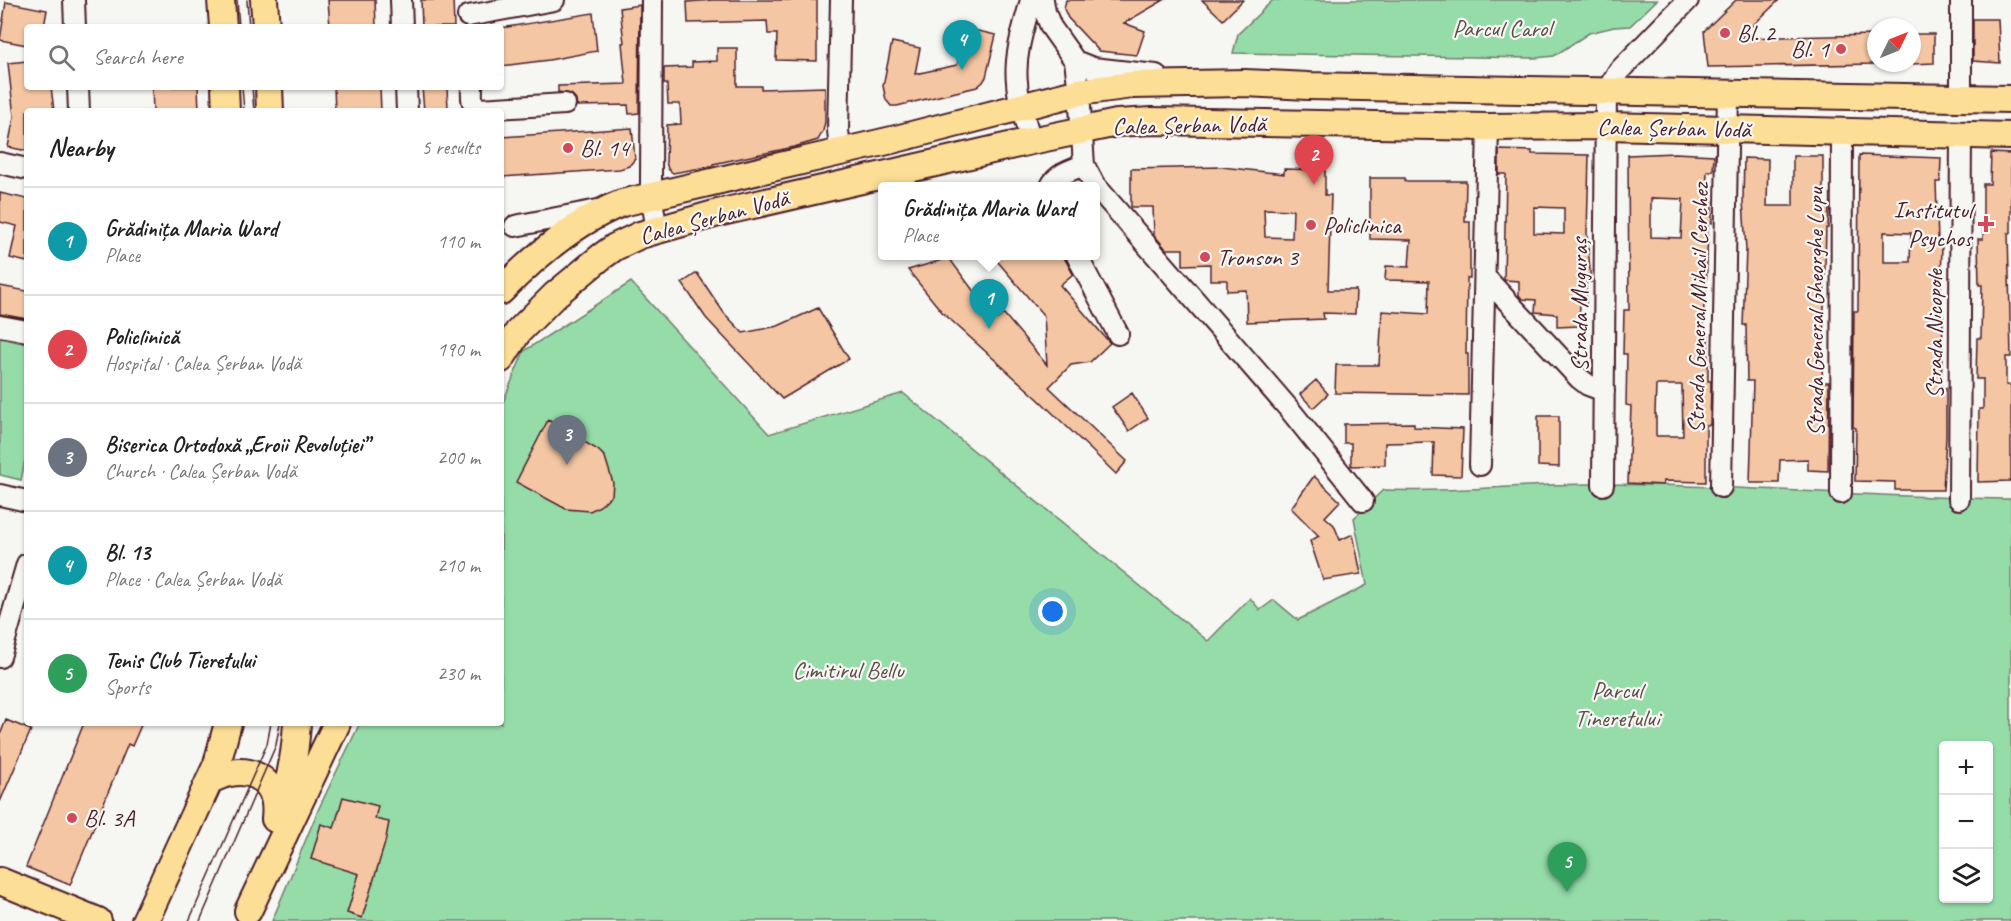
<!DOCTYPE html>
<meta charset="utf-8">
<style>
:root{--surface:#fff;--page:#f6f6f6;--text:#222;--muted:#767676;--line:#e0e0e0;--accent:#ea580c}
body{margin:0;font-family:Caveat,sans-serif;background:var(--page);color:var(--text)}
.controls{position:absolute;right:18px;bottom:18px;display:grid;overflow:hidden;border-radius:6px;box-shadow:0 2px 4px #0004}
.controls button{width:54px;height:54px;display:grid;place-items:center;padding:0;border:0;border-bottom:2px solid var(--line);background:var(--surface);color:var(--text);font:30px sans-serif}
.compass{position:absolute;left:1867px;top:18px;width:54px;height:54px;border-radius:50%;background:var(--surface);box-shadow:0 2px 4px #0004;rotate:47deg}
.you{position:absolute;left:1053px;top:612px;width:21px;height:21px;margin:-15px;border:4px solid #fff;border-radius:50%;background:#1a73e8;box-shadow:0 0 0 9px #1a73e833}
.badge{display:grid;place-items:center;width:39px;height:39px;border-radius:50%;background:var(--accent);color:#fff;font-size:20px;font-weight:700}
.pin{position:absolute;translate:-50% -50px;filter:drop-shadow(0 2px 3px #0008)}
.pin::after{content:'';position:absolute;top:32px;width:21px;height:18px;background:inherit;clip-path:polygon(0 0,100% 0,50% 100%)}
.popup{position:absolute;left:878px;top:182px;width:222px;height:78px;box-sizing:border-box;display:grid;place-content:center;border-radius:6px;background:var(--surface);filter:drop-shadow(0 2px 4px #0005);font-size:20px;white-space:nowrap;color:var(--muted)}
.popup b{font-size:22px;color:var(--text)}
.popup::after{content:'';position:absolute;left:50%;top:100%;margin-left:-12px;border:12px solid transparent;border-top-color:var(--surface)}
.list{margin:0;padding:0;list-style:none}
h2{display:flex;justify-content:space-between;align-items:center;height:78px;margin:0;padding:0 24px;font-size:26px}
h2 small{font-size:20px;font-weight:400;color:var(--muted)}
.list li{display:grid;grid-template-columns:39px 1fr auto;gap:18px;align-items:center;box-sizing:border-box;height:108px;padding:0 24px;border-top:2px solid var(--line)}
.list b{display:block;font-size:22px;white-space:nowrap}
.list p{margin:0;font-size:20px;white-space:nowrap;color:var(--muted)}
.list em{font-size:20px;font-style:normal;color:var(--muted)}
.icon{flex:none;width:33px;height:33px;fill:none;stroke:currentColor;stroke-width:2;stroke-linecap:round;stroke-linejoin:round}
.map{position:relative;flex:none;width:2011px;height:921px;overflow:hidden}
.search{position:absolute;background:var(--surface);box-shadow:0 2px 4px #0004;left:24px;top:24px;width:480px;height:66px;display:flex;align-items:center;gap:15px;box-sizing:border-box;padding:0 21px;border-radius:6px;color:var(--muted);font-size:22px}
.panel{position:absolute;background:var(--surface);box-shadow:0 2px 4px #0004;left:24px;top:108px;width:480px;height:618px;border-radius:6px}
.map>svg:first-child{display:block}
.green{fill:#95dca9;stroke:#707e6a;stroke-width:1.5;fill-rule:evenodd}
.building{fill:#f4c6a3;stroke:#4a1f2b;stroke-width:1.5;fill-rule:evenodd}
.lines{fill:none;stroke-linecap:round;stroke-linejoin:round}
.minor-casing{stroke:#4a1f2b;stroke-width:24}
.major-casing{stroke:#4a1f2b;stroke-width:30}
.minor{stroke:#f6f6f2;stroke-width:20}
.major{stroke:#fdde96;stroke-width:26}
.tram{stroke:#4a1f2b;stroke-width:1.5}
.poi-dot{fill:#d1495b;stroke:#f6f6f2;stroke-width:2}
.labels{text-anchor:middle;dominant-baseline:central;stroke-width:4.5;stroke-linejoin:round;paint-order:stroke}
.park-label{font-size:24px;fill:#5d4e4a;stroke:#f6f6f2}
.poi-label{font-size:24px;fill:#4a1f2b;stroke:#f6f6f2;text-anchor:start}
.street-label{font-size:24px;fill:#4a1f2b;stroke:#f6f6f2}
</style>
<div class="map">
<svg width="2011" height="921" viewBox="0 0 2011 921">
<rect width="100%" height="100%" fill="#f6f6f2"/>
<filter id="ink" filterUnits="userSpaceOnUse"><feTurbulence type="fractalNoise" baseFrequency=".0167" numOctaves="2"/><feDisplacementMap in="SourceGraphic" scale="12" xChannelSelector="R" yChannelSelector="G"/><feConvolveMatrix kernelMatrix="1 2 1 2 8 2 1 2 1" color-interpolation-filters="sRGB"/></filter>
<g filter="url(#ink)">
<path class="green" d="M 1273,0 L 1657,0 L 1630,26 L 1614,27 L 1589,33 L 1554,56 L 1536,58 L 1233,53 L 1238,34 Z
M 631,282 L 769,434 L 903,393 L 1208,641 L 1250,598 L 1260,610 L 1274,600 L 1298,620 L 1367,585 L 1354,518 L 1383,490 C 1453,493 1523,484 1592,484 C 1732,484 1871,498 2011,499 L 2011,921 L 272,921 L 319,808 L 360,723 L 501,723 L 501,407 L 524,351 ZM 1944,746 L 1988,746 L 1988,898 L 1944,898 Z
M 0,338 L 27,344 L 27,451 L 21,480 L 0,475 Z"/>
<path class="building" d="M 328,0 L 375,0 L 376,27 L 330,27 Z
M 421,0 L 453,0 L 454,27 L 422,27 Z
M 713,0 L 817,0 L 817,61 L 776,60 L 777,34 L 768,34 L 767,21 L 688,23 L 687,2 Z
M 1066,0 L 1164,0 L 1124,23 L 1145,31 L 1137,55 L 1099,51 L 1068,18 L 1064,9 Z
M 1202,0 L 1243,0 L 1223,20 Z
M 1736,0 L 1779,0 L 1740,38 L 1876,35 L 1876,64 L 1708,67 L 1704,31 Z
M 6,2 L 47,10 L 44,27 L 27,27 L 27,45 L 0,40 Z
M 640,5 L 639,113 L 629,114 L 628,105 L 577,106 L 575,98 L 571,94 L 558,92 L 558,86 L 626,84 L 622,43 L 624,43 L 620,8 Z
M 593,13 L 597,51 L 549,60 L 501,66 L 501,28 Z
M 1973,19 L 1998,19 L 2000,63 L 1973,61 Z
M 969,29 L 996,35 L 986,77 L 983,82 L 977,87 L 897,106 L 891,106 L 886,100 L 883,86 L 892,42 L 920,48 L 915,74 L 957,65 Z
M 1912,34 L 1934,34 L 1934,63 L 1912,64 Z
M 717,48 L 737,48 L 737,86 L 761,86 L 761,89 L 825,87 L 825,122 L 823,131 L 818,140 L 794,147 L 713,164 L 712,166 L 673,173 L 668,169 L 666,162 L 667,125 L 681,124 L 680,104 L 668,104 L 667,84 L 664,84 L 664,68 L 692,67 L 692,62 L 717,61 Z
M 27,61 L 27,87 L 51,87 L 54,111 L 27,111 L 27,151 L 8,147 L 14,117 L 8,63 Z
M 152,87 L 198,87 L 199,111 L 153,111 Z
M 334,87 L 380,87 L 381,111 L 335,111 Z
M 422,87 L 447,87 L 448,109 L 424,111 Z
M 632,128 L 635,159 L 629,166 L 620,169 L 501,177 L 501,137 Z
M 1499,150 L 1532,151 L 1532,154 L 1589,155 L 1587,234 L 1591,282 L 1586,281 L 1586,305 L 1580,304 L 1579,326 L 1557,327 L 1557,314 L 1535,312 L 1536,300 L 1522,299 L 1519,295 L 1519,281 L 1504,280 L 1506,174 L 1499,174 ZM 1534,207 L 1564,208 L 1564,234 L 1534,233 Z
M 1675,153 L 1714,155 L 1713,171 L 1707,171 L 1706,200 L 1712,200 L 1712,223 L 1708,222 L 1706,300 L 1704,300 L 1703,334 L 1708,334 L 1708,381 L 1711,381 L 1711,386 L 1710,425 L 1706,425 L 1706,482 L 1664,481 L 1663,485 L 1628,483 L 1631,406 L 1626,405 L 1627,354 L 1623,354 L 1624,310 L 1629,310 L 1628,155 ZM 1654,198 L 1683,199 L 1681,238 L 1651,237 L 1651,199 ZM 1656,385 L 1682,385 L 1683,436 L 1656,436 L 1656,414 L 1655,414 Z
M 1991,153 L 2011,154 L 2011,233 L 2008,233 L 2011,357 L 2006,357 L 2006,385 L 2011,385 L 2011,481 L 1978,482 L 1979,409 L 1983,409 L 1983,379 L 1976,379 L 1977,338 L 1981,338 L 1982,285 L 1979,285 L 1978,239 L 1983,239 L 1983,184 L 1990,184 Z
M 1859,155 L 1941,158 L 1940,182 L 1936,182 L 1938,242 L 1942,242 L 1941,290 L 1941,314 L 1943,315 L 1941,388 L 1946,388 L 1946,436 L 1943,490 L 1895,490 L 1895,482 L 1855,481 L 1856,428 L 1853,427 L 1854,311 L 1858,311 ZM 1884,232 L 1911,233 L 1910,262 L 1884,262 Z
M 1793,156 L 1823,156 L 1823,206 L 1829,207 L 1828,228 L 1826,228 L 1822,382 L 1829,382 L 1828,471 L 1808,470 L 1808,459 L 1780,460 L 1779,483 L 1750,483 L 1753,381 L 1747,381 L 1746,325 L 1743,325 L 1746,250 L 1743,200 L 1744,158 L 1768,159 L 1767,206 L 1793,206 Z
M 1222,167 L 1284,174 L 1284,169 L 1325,170 L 1325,195 L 1331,195 L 1328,290 L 1356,290 L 1355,314 L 1323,313 L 1324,319 L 1247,322 L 1246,290 L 1227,291 L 1227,280 L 1210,280 L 1210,264 L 1183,265 L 1183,249 L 1166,249 L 1154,235 L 1153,207 L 1131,207 L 1131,169 ZM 1264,209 L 1293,210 L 1292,238 L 1265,237 Z
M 1370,178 L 1405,178 L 1405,181 L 1466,181 L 1465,222 L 1470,222 L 1470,278 L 1467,278 L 1466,354 L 1468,354 L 1468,395 L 1335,393 L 1336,365 L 1379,365 L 1382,311 L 1428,314 L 1429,281 L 1385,280 L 1386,266 L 1409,267 L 1411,240 L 1370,239 Z
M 0,193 L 27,199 L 27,262 L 10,258 L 17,226 L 0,222 Z
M 992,255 L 1062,255 L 1066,261 L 1073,274 L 1060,285 L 1110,343 L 1090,362 L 1071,365 L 1049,387 L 1127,461 L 1116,474 L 1037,398 L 942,312 L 908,270 L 949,258 L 981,301 L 997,319 L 1004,314 L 1047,365 L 1044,316 Z
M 697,273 L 724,313 L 743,333 L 778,326 L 818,308 L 849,359 L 782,399 L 706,318 L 682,283 Z
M 0,286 L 27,291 L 27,319 L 0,314 Z
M 1316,380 L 1328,394 L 1313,408 L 1300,394 Z
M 1132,393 L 1148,418 L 1129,431 L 1112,407 Z
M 1538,416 L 1559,416 L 1559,467 L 1538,466 Z
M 548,420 L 598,450 L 605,457 L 613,483 L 612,495 L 600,506 L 590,511 L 566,509 L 516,482 Z
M 1414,423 L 1414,427 L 1463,429 L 1461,476 L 1433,475 L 1434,442 L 1385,443 L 1385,465 L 1351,466 L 1351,443 L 1344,443 L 1344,424 Z
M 1314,476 L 1340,501 L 1325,517 L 1334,525 L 1340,540 L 1353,534 L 1361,574 L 1323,580 L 1310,541 L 1319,536 L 1291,508 Z
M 6,720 L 31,730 L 0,802 L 0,735 Z
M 84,723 L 142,723 L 132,746 L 128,744 L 70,885 L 26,867 Z
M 343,797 L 378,806 L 375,819 L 389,822 L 385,843 L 362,918 L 347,913 L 359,874 L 311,859 L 321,824 L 334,828 Z"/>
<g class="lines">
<g class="minor-casing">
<path id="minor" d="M 74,0 L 75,27
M 401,0 L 402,27
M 652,0 L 651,178 L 651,195 L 657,230
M 1031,0 C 1024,26 1014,55 1017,82 C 1018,103 1026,122 1031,141
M 1043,0 L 1045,12 L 1051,27 L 1075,61 L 1079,92 L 1084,165 L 1094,184 L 1290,410 L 1363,501
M 468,16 L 554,0
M 1075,61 L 1093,68 L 1156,75
M 78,87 L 79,111
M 406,87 L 407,111
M 472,87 C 472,95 470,105 479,109 L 565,104
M 1961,97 L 1961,0
M 840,152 L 838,130 L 841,0
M 0,163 L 27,169
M 1051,186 C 1057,174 1071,170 1084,165
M 515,226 L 598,210
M 1077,256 L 1118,334
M 1485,277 L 1579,378 L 1588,385 L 1604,391
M 0,326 L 27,331
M 1480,465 L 1488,127
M 1603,485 L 1606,92 L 1618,72 L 1688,0
M 1721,487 L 1728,93
M 1841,493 L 1842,131
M 0,495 L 27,501
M 1959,499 L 1961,133
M 0,657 L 27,564"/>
</g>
<g class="major-casing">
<path id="major" d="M 221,0 L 223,27
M 264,0 L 266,27
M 225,87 L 226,111
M 269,87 L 270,111
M 501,291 C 535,256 576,221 622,203 L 892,140 L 1079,92 L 1132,85 L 1245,83 L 1308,86 L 2011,99
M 501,359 L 518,332 L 555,295 L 601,257 L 615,247 L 640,235 L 718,213 L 1031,141 L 1117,123 L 1152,121 L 1488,127 L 1606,126 L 2011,136
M 209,781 C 244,761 280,775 275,819
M 276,819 C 290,788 295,756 297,723
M 0,881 L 98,921
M 248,911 L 337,723
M 145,921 L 217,764 L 228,723"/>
</g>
<use href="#minor" class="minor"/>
<use href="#major" class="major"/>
<path class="tram" d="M 237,0 L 239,27
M 247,0 L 249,27
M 242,87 L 244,111
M 252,87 L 254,111
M 189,921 L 267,744 L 271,723
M 200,921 L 276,745 L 280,723"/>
</g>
</g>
<g class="poi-dot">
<circle cx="1725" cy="33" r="6"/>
<circle cx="1841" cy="49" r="6"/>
<circle cx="568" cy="148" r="6"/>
<path d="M1983 215h6v6h6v6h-6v6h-6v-6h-6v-6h6z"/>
<circle cx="1311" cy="225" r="6"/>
<circle cx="1205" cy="257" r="6"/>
<circle cx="72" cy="818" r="6"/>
</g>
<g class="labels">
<g class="park-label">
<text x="1502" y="28">Parcul Carol</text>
<text x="848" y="670">Cimitirul Bellu</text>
<text x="1617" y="690">Parcul<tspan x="1617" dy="28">Tineretului</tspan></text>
</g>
<g class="poi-label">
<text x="1737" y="33">Bl. 2</text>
<text x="1829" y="49" text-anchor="end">Bl. 1</text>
<text x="580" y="148">Bl. 14</text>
<text x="1972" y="210" text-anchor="end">Institutul<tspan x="1972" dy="28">Psychos</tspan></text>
<text x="1323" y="225">Policlinica</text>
<text x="1217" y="257">Tronson 3</text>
<text x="84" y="818">Bl. 3A</text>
</g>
<g class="street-label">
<text transform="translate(1189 125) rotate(-1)">Calea Șerban Vodă</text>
<text transform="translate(1674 128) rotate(1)">Calea Șerban Vodă</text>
<text transform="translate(714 217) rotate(-15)">Calea Șerban Vodă</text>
<text transform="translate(1579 305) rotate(-90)">Strada Muguraș</text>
<text transform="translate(1698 308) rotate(-89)">Strada General Mihail Cerchez</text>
<text transform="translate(1815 312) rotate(-90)">Strada General Gheorghe Lupu</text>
<text transform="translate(1934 334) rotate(-90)">Strada Nicopole</text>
</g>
</g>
</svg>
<div class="controls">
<button>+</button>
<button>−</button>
<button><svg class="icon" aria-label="layers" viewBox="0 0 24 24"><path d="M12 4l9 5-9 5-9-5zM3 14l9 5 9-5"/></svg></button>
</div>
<svg class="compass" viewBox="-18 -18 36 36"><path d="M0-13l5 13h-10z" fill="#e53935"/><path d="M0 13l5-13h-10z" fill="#767676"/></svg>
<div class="you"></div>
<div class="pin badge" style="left:989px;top:329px;background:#0f9aa8">1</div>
<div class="popup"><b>Grădinița Maria Ward</b>Place</div>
<div class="pin badge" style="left:1314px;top:185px;background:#e0444e">2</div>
<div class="pin badge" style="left:567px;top:465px;background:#6b7280">3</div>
<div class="pin badge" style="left:962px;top:70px;background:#0f9aa8">4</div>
<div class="pin badge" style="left:1567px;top:892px;background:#2e9e5b">5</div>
<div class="search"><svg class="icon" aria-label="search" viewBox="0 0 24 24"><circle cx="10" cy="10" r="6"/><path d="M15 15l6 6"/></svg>Search here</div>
<section class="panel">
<h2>Nearby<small>5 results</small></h2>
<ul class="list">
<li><span class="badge" style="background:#0f9aa8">1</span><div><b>Grădinița Maria Ward</b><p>Place</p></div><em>110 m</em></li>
<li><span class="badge" style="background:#e0444e">2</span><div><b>Policlinică</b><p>Hospital · Calea Șerban Vodă</p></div><em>190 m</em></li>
<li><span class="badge" style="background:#6b7280">3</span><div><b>Biserica Ortodoxă „Eroii Revoluției”</b><p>Church · Calea Șerban Vodă</p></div><em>200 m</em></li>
<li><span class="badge" style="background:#0f9aa8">4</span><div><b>Bl. 13</b><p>Place · Calea Șerban Vodă</p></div><em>210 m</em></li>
<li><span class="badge" style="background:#2e9e5b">5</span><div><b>Tenis Club Tieretului</b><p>Sports</p></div><em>230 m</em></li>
</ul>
</section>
</div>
